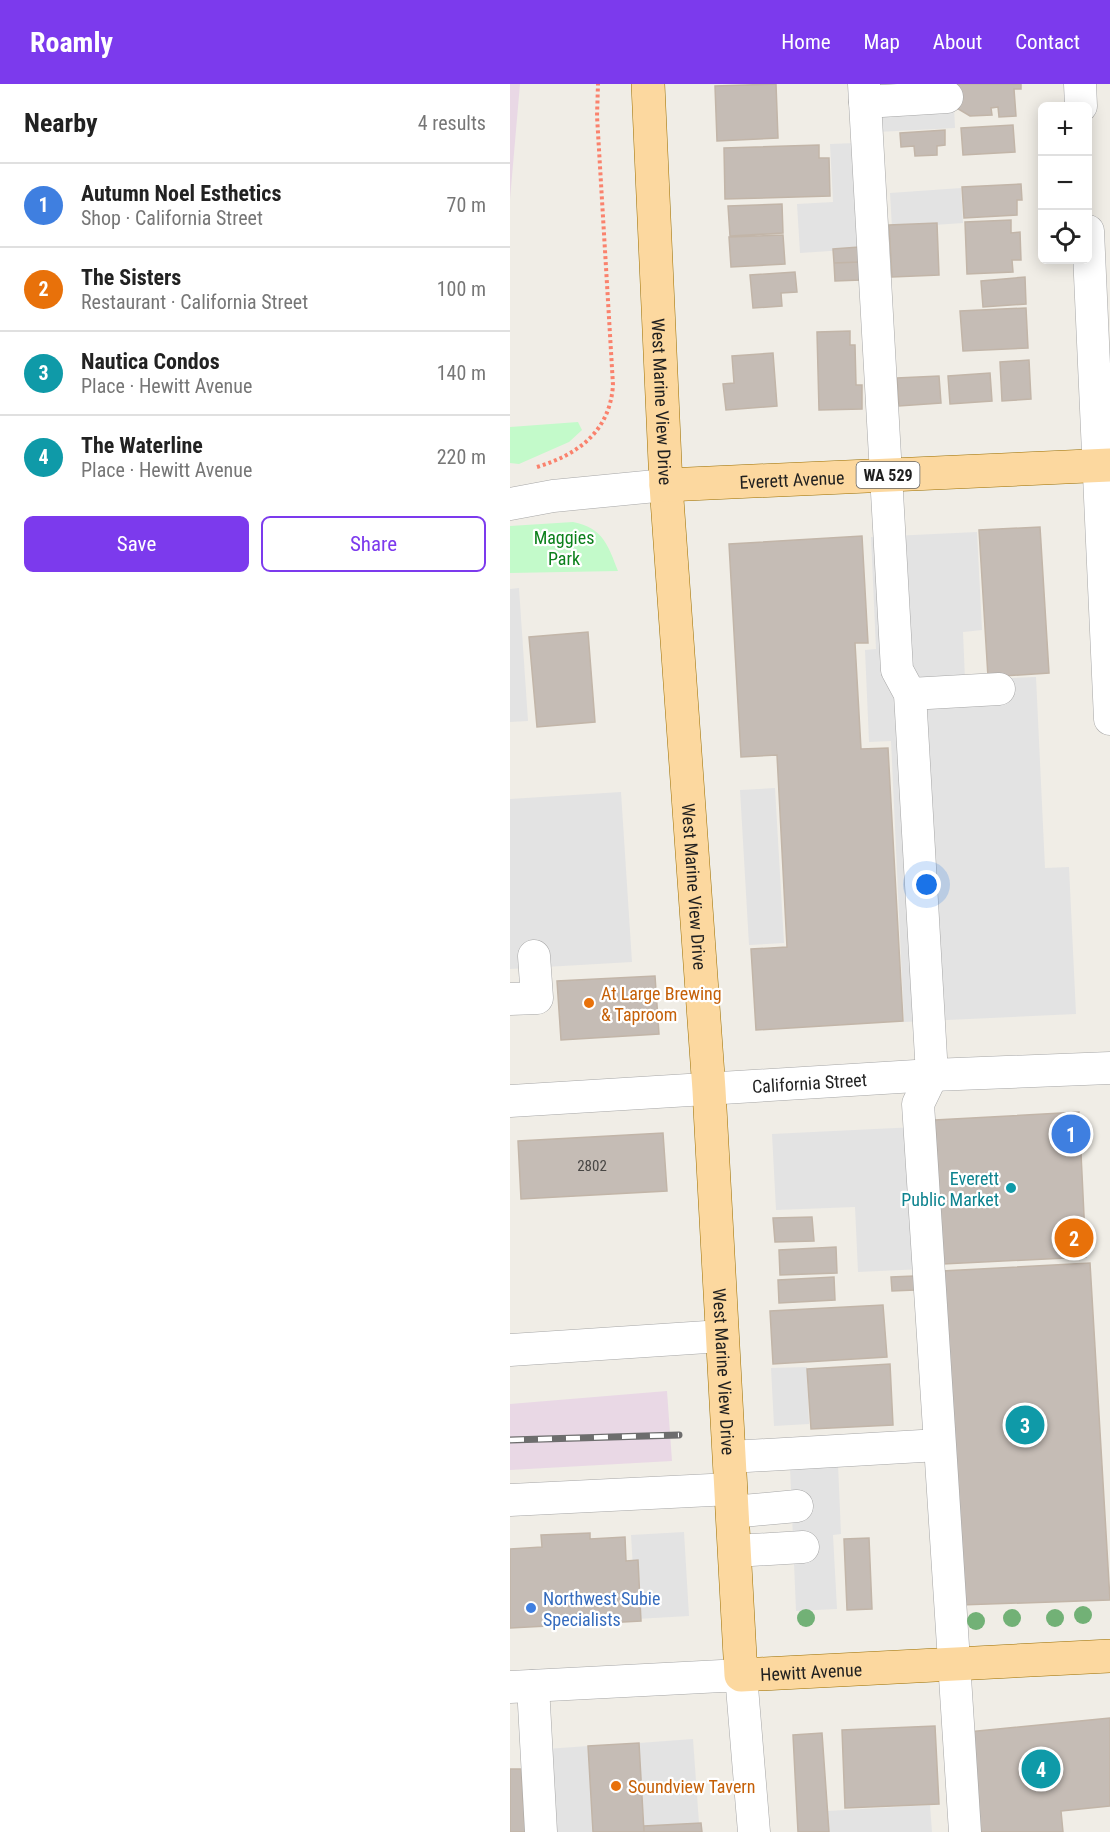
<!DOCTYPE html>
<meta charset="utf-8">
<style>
:root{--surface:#fff;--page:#f6f6f6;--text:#222;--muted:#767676;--line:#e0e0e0;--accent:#7c3aed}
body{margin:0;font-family:"Roboto Condensed",sans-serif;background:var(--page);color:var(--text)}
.controls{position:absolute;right:18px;top:18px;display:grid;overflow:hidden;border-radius:9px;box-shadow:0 3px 15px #0003}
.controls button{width:54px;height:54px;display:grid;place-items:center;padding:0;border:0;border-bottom:2px solid var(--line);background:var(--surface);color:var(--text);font:30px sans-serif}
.you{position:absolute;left:417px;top:801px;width:21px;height:21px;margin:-15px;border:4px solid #fff;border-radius:50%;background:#1a73e8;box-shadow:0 0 0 9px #1a73e833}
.badge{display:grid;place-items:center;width:39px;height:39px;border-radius:50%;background:var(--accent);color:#fff;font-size:20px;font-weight:700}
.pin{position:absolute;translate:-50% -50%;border:3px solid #fff;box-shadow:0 2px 6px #0006}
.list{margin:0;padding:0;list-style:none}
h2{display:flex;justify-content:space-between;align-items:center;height:78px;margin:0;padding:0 24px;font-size:26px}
h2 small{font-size:20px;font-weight:400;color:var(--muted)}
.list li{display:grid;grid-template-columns:39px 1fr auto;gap:18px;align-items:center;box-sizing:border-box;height:84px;padding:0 24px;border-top:2px solid var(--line)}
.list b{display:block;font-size:22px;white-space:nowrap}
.list p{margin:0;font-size:20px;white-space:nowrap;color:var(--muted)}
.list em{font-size:20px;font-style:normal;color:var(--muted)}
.actions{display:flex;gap:12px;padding:18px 24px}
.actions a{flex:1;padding:14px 0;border:2px solid var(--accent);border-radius:9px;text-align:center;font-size:21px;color:var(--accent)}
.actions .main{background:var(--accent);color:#fff}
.icon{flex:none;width:33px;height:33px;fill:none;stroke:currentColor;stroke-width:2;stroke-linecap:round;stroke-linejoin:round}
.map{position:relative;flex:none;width:600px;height:1748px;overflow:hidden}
header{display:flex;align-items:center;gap:36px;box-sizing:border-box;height:84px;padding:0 30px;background:var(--accent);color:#fff}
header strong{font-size:28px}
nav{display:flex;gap:33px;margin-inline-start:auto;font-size:21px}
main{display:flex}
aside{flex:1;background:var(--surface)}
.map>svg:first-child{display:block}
.industrial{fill:#e9d8e5}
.park{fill:#c3faca}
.parking{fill:#e3e3e3}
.building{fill:#c5bcb5;stroke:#c2b5a8;stroke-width:1.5}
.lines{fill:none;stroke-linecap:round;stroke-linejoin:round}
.minor-casing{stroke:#a6a6a6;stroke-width:33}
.major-casing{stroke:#9b6f00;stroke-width:34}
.path{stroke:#fa826d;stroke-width:4;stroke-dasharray:3 3;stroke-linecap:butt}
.minor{stroke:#fff;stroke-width:32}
.major{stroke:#fcd89f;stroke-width:33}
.rail-casing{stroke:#6d6d6d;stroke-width:7}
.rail{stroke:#fff;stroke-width:4.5;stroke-dasharray:14;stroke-linecap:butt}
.tree{fill:#72b176}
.food-dot{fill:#e8710a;stroke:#fff;stroke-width:2}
.culture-dot{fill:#0f9aa8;stroke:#fff;stroke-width:2}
.shop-dot{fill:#3f7fe0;stroke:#fff;stroke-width:2}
.labels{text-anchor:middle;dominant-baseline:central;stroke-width:4.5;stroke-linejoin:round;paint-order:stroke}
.number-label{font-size:15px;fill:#484644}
.shield{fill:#fff;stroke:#626262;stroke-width:1.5}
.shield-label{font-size:16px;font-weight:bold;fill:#1f1f1f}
.street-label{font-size:18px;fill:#1f1f1f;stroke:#fff}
.park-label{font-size:18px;fill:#0b801b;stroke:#fff}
.food-label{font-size:18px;fill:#c56008;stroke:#fff;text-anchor:start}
.culture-label{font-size:18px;fill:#0d838f;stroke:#fff;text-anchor:end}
.shop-label{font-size:18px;fill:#366cbe;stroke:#fff;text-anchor:start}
</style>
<header>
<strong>Roamly</strong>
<nav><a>Home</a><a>Map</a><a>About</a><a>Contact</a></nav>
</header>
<main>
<aside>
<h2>Nearby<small>4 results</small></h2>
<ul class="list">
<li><span class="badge" style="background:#3f7fe0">1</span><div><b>Autumn Noel Esthetics</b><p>Shop · California Street</p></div><em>70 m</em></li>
<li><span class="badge" style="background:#e8710a">2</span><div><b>The Sisters</b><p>Restaurant · California Street</p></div><em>100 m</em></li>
<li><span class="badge" style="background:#0f9aa8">3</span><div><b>Nautica Condos</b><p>Place · Hewitt Avenue</p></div><em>140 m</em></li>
<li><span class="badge" style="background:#0f9aa8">4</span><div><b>The Waterline</b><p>Place · Hewitt Avenue</p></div><em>220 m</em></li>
</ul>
<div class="actions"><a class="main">Save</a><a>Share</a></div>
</aside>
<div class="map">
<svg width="600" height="1748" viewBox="0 0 600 1748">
<rect width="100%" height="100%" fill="#f0ede6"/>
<path class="industrial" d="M 0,0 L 10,0 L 0,115 Z
M 157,1307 L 162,1377 L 0,1386 L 0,1320 Z"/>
<path class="park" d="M 68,338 L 72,346 L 59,358 L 9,380 L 0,379 L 0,343 Z
M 63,438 C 93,444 98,461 108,487 L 0,489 L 0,442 Z"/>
<path class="parking" d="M 365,0 L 443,0 L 445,44 L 367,48 Z
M 346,59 L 351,165 L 290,169 L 287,120 L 323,118 L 320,60 Z
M 451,104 L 453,139 L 382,144 L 380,109 Z
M 467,448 L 472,546 L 453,548 L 455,596 L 526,593 L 535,784 L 559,783 L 566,930 L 394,938 L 381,657 L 359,658 L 355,566 L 366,565 L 361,453 Z
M 9,504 L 18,637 L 0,638 L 0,505 Z
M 265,704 L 274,859 L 239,861 L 230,706 Z
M 111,708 L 122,878 L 0,885 L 0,715 Z
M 406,1043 L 413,1185 L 348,1188 L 345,1123 L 266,1126 L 262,1050 Z
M 297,1283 L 299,1340 L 264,1342 L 261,1284 Z
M 328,1380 L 331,1450 L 323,1451 L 327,1525 L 286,1527 L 280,1383 Z
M 174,1448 L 179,1532 L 126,1535 L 121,1451 Z
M 183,1655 L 189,1739 L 134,1742 L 129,1659 Z
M 78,1662 L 83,1748 L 41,1748 L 36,1665 Z
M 420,1721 L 422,1748 L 319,1748 L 318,1727 Z"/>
<path class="building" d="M 266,0 L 268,54 L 207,57 L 205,2 Z
M 440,0 L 511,0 L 511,5 L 504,5 L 506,32 L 489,33 L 488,23 L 481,24 L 482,31 L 460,32 L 440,20 Z
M 503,41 L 505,68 L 453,71 L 451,44 Z
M 435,46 L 435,61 L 427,62 L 427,71 L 405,72 L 404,62 L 391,63 L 390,49 Z
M 309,61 L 309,74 L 319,74 L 320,112 L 215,115 L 214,64 Z
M 511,100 L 512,116 L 507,116 L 507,131 L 454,134 L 452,103 Z
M 272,120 L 273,149 L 220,152 L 218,122 Z
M 501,136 L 501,149 L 510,148 L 511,176 L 502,176 L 503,188 L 457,190 L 455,138 Z
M 427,139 L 429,191 L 382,193 L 379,141 Z
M 273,151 L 275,180 L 221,183 L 219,153 Z
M 349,163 L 350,178 L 324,179 L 323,165 Z
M 350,178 L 351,196 L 325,197 L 324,179 Z
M 285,188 L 287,208 L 271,209 L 272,222 L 243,224 L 240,191 Z
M 515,193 L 516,220 L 473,223 L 471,197 Z
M 516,224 L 518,264 L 453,267 L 450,227 Z
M 340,247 L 340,261 L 345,261 L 346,301 L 352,301 L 352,325 L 309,326 L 307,248 Z
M 263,269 L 267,322 L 216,326 L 213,300 L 224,299 L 222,272 Z
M 519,276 L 521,315 L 492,317 L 490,278 Z
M 480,289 L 482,317 L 440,320 L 438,292 Z
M 429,292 L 431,319 L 389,322 L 387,294 Z
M 530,443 L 539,589 L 478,593 L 469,446 Z
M 352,452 L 358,559 L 345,559 L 351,665 L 378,664 L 393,937 L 246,946 L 241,865 L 277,863 L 267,671 L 231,673 L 219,460 Z
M 78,548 L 85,638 L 27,643 L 19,553 Z
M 145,892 L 149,950 L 51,956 L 47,897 Z
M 569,1028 L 576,1173 L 433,1180 L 425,1036 Z
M 153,1049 L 157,1107 L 11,1115 L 8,1057 Z
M 302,1133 L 304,1157 L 265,1158 L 263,1134 Z
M 326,1163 L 327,1189 L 270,1191 L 269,1166 Z
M 580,1179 L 600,1516 L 450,1521 L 432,1187 Z
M 404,1192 L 405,1206 L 382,1207 L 381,1193 Z
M 324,1193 L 325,1216 L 269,1219 L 268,1196 Z
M 373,1221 L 377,1273 L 263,1280 L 260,1227 Z
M 380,1280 L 383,1341 L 301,1345 L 297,1285 Z
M 80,1449 L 80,1455 L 115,1453 L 116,1477 L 128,1476 L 131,1537 L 0,1544 L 0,1465 L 32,1463 L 31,1451 Z
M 359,1454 L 362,1525 L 337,1526 L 334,1455 Z
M 600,1634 L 600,1722 L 551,1727 L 553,1748 L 468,1748 L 458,1648 Z
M 425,1642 L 429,1720 L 335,1724 L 332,1646 Z
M 312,1649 L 319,1748 L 288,1748 L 283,1651 Z
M 129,1659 L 134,1748 L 83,1748 L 78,1662 Z
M 0,1685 L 11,1685 L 15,1748 L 0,1748 Z
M 191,1739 L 192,1748 L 134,1748 L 134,1742 Z"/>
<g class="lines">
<g class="minor-casing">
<g id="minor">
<path d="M 354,0 L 387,586 L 400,610 L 422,991 L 408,1020 L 455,1748"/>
<path d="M 570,0 L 571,22"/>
<path d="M 355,18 L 437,13"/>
<path d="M 578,147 L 600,635"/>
<path d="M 0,420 L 43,412 L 156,401"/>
<path d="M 400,610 L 489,605"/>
<path d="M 0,915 L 27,914 L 24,872"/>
<path id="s1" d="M 0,1017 L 422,991 L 600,984"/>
<path d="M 0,1266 L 212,1252"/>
<path d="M 220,1373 L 429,1361"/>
<path d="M 0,1416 L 221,1405"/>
<path d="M 222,1428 L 287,1422"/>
<path d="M 225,1467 L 293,1463"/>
<path d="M 23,1602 L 31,1748"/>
<path d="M 0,1603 L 231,1591 L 244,1748"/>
</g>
</g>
<g class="major-casing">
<g id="major">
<path id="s2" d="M 138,0 L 156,401 L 199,1006 L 231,1591 L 600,1572"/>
<path id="s3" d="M 156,401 L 600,381"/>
</g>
</g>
<path class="path" d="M 27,383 C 70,370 100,346 103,301 L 87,32 L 88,0"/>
<use href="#minor" class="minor"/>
<use href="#major" class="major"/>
<g class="rail-casing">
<path id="rail" d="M 0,1356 L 169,1351"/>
</g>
<use href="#rail" class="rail"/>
</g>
<g class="tree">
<circle cx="573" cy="1531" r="9"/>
<circle cx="296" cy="1534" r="9"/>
<circle cx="502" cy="1534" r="9"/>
<circle cx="545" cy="1534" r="9"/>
<circle cx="466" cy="1537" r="9"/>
</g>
<g class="food-dot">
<circle cx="79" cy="919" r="6"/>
<circle cx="106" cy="1702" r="6"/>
</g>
<circle class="culture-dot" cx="501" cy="1104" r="6"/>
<circle class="shop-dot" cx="21" cy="1524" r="6"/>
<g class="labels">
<g class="number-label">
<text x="82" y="1082">2802</text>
</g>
<rect class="shield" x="346.5" y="378" width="63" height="26" rx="4.5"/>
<g class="shield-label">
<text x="378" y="391">WA 529</text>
</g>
<g class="street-label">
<text stroke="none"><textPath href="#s2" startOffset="318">West Marine View Drive</textPath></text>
<text stroke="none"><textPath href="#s3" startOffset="126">Everett Avenue</textPath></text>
<text stroke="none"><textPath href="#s2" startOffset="804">West Marine View Drive</textPath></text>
<text stroke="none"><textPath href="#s1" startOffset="300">California Street</textPath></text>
<text stroke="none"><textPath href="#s2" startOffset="1290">West Marine View Drive</textPath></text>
<text stroke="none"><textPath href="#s2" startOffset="1664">Hewitt Avenue</textPath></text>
</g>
<g class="park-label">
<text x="54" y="453">Maggies<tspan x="54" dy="21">Park</tspan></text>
</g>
<g class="food-label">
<text x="91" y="909">At Large Brewing<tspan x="91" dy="21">&amp; Taproom</tspan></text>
<text x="118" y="1702">Soundview Tavern</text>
</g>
<g class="culture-label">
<text x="489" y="1094">Everett<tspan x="489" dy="21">Public Market</tspan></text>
</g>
<g class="shop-label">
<text x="33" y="1514">Northwest Subie<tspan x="33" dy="21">Specialists</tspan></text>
</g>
</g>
</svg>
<div class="controls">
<button>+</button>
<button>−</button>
<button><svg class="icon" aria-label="locate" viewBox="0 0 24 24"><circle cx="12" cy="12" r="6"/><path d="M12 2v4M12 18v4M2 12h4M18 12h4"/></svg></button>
</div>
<div class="you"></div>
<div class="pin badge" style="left:561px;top:1050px;background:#3f7fe0">1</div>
<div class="pin badge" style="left:564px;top:1154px;background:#e8710a">2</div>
<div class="pin badge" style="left:515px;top:1341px;background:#0f9aa8">3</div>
<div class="pin badge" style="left:531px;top:1685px;background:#0f9aa8">4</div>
</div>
</main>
